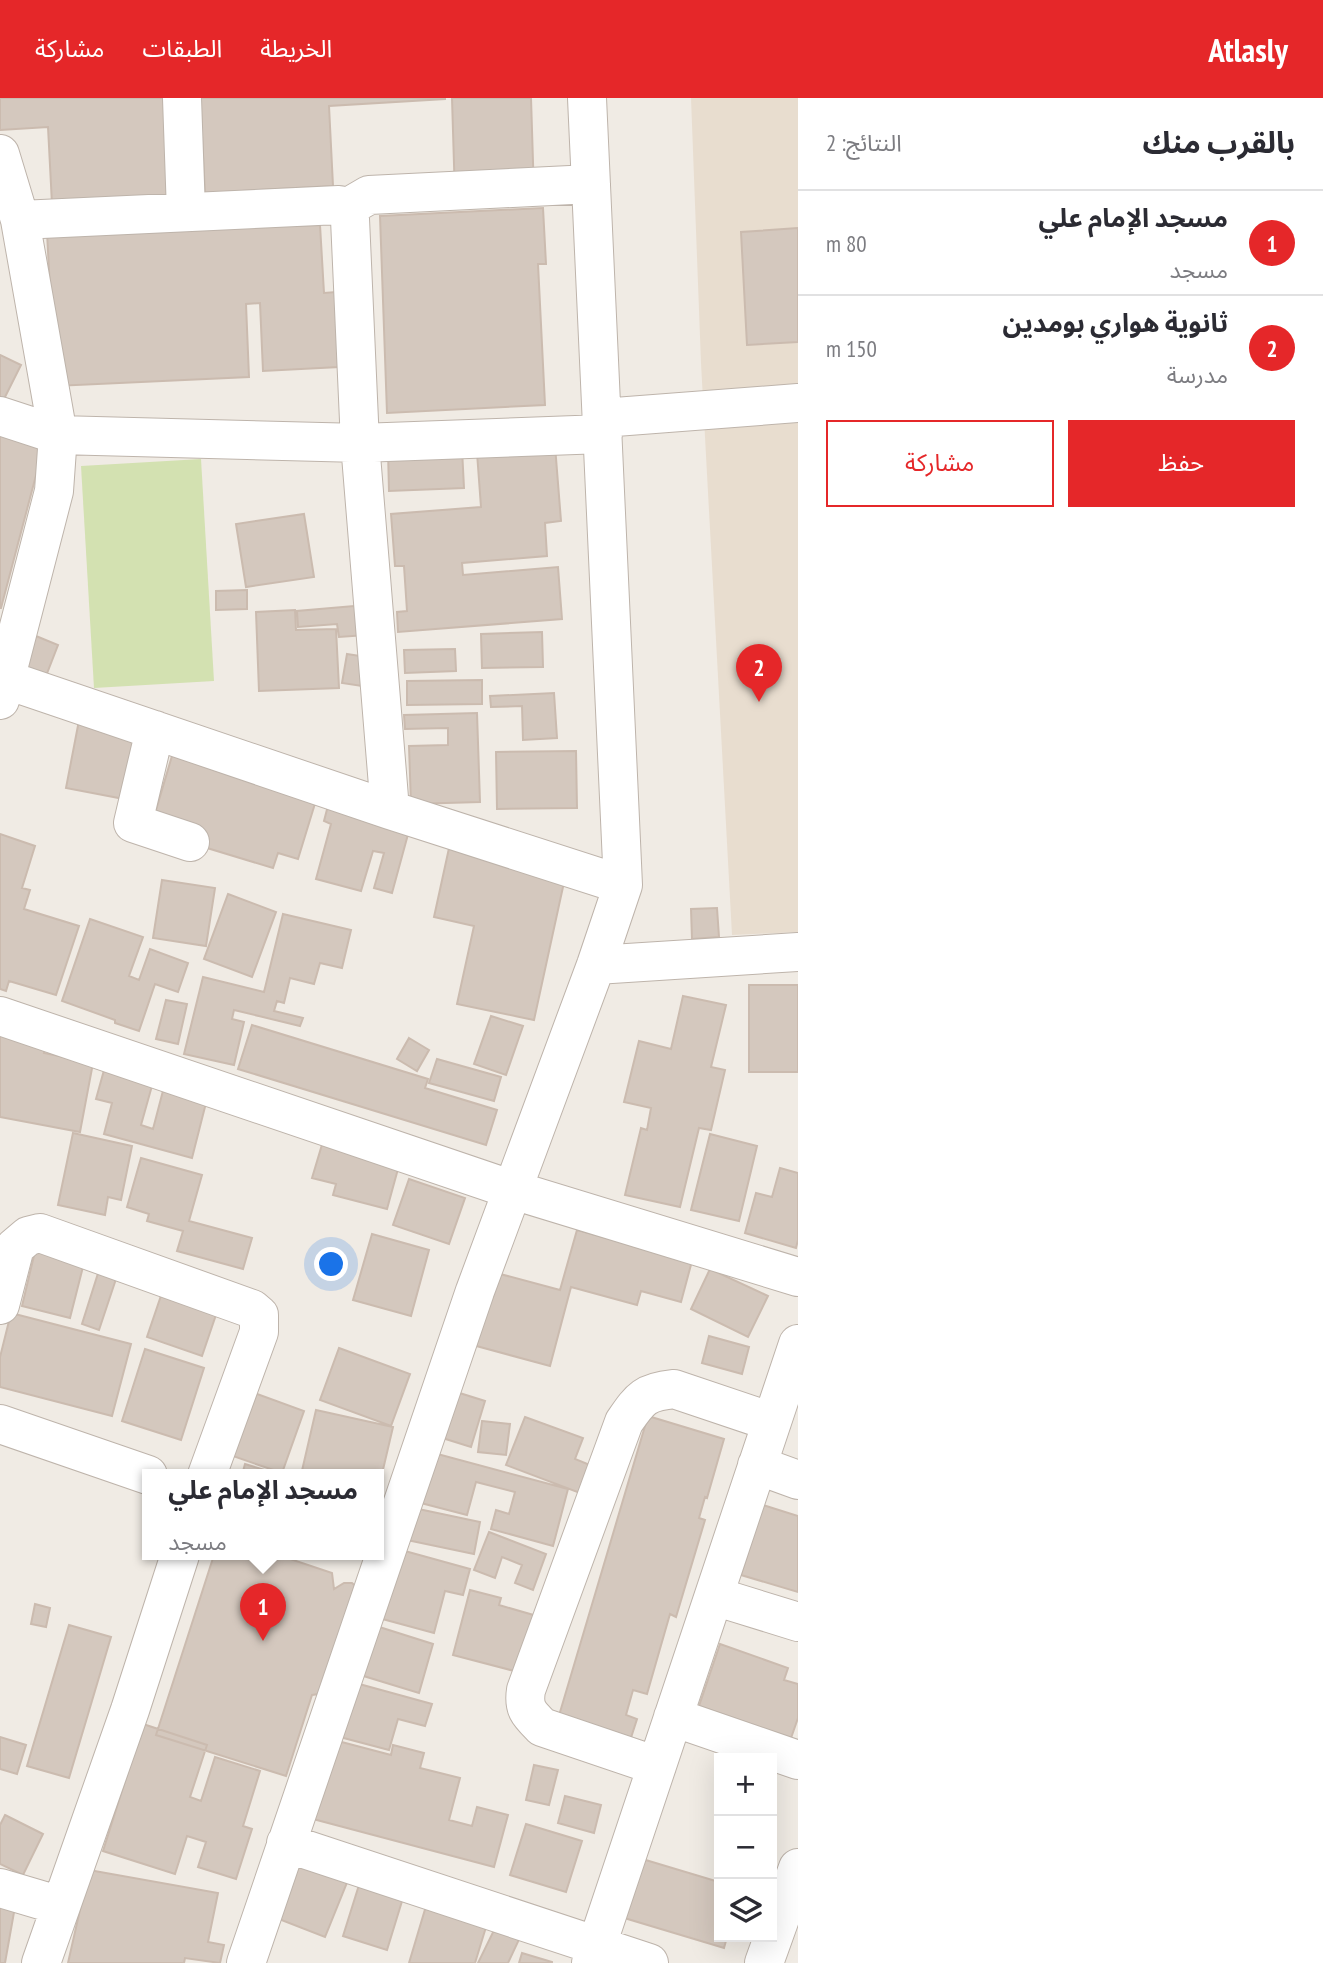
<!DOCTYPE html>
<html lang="ar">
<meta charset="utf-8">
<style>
:root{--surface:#fff;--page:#f7f7f7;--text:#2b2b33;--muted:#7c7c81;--line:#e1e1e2;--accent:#e52729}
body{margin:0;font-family:"PT Sans Narrow","Noto Sans Arabic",sans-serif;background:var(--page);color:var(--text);direction:rtl}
.controls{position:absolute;right:21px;bottom:21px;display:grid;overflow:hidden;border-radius:0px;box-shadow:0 7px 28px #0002}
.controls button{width:63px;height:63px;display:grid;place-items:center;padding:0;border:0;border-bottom:2px solid var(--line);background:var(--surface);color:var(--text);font:35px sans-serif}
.you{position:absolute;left:332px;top:1167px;width:24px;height:24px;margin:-18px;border:5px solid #fff;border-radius:50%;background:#1a73e8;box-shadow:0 0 0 10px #1a73e833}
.badge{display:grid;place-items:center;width:46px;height:46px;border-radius:50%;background:var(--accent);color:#fff;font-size:23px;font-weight:700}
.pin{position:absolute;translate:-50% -58px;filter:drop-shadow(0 2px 4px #0008)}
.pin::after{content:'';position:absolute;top:37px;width:24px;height:21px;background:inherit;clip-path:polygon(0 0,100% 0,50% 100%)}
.popup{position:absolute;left:142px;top:1371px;width:242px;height:91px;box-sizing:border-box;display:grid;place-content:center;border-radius:0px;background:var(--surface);filter:drop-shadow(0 2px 5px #0005);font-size:23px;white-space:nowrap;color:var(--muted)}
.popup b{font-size:26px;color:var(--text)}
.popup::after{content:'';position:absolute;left:50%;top:100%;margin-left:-14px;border:14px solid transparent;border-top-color:var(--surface)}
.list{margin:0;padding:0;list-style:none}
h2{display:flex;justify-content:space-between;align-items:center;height:91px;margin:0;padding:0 28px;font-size:30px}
h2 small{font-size:23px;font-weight:400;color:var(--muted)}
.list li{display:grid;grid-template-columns:46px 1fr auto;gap:21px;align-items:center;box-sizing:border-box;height:105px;padding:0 28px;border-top:2px solid var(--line)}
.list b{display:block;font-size:26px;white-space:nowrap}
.list p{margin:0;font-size:23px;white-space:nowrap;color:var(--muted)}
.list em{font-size:23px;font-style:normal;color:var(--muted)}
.actions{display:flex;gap:14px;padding:21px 28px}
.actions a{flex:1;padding:16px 0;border:2px solid var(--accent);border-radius:0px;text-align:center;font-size:24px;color:var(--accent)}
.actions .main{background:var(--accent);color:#fff}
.icon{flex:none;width:38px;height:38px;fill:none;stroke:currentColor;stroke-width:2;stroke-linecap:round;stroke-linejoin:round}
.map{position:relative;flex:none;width:798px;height:1865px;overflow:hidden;direction:ltr}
header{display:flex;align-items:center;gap:42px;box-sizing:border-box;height:98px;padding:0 35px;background:var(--accent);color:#fff}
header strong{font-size:33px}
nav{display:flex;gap:38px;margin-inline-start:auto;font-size:24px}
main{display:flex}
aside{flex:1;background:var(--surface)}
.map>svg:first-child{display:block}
.education{fill:#e8ddcf}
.green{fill:#d3e1b1}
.building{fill:#d4c8be;stroke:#cbbbaf;stroke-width:2}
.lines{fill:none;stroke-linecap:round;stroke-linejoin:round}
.minor-casing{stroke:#beb4ab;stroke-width:40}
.minor{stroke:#fff;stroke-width:38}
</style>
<header>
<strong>Atlasly</strong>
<nav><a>الخريطة</a><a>الطبقات</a><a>مشاركة</a></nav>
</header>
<main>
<aside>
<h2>بالقرب منك<small>النتائج: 2</small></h2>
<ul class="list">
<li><span class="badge">1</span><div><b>مسجد الإمام علي</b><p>مسجد</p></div><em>80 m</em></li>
<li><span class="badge">2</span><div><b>ثانوية هواري بومدين</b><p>مدرسة</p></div><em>150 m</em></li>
</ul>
<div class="actions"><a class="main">حفظ</a><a>مشاركة</a></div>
</aside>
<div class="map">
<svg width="798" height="1865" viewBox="0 0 798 1865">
<rect width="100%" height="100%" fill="#f0ebe4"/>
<path class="education" d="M 691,0 L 798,0 L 798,834 L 732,837 L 701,265 Z"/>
<path class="green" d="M 201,361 L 214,583 L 94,590 L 81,368 Z"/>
<path class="building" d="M 0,0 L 171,0 L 177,99 L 52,106 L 48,29 L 0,32 Z
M 200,0 L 445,0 L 445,1 L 329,8 L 333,88 L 205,95 Z
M 452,0 L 531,0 L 534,96 L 455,99 Z
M 543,110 L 546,166 L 538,166 L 545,307 L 387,315 L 380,118 Z
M 320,127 L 324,195 L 336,194 L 339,269 L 263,273 L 260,205 L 246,206 L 249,279 L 55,288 L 47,134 Z
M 798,130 L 798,244 L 747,247 L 741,134 Z
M 0,257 L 21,267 L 1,307 L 0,307 Z
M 0,335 L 44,347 L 1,510 L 0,510 Z
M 554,335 L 561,423 L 545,425 L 547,458 L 462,465 L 463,477 L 558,469 L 562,521 L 398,534 L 397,514 L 407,513 L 404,468 L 395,468 L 391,416 L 481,409 L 476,341 Z
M 462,351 L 464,390 L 389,393 L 388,353 Z
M 304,416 L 314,479 L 246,489 L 236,426 Z
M 247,492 L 247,511 L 216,512 L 216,493 Z
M 377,506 L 380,536 L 339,539 L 337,526 L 298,529 L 297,513 Z
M 295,512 L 296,532 L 336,531 L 339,590 L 259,593 L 256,514 Z
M 542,534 L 543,569 L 482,570 L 481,536 Z
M 36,538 L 58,547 L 46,578 L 24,569 Z
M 455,551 L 456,573 L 405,575 L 404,552 Z
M 347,556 L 393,563 L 389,592 L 342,585 Z
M 482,582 L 482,606 L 407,607 L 407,583 Z
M 554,595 L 557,640 L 523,642 L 522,608 L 491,609 L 490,598 Z
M 81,612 L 139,624 L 124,701 L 66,690 Z
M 477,615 L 480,704 L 411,706 L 409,648 L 448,647 L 448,630 L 405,631 L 404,617 Z
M 177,641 L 321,686 L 298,761 L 278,755 L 273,770 L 207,750 L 151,729 Z
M 576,653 L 577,710 L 497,711 L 496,654 Z
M 331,696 L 413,718 L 392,795 L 374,790 L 384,755 L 373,753 L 361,793 L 316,781 L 331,726 L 324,723 Z
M 0,736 L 35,748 L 22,790 L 30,792 L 24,811 L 79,828 L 56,897 L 9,883 L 6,893 L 0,891 Z
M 451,741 L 568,766 L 534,922 L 457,906 L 474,828 L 434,819 Z
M 162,782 L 215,790 L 206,848 L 153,840 Z
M 228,796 L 276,814 L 252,879 L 204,861 Z
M 717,810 L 719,839 L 692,841 L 691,811 Z
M 283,816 L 351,832 L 342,870 L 320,865 L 314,886 L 290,880 L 284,905 L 277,903 L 274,913 L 303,920 L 300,928 L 234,912 L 232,921 L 244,924 L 234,967 L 184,956 L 203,879 L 264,894 Z
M 90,821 L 143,839 L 129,878 L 139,882 L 150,851 L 188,865 L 178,894 L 155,886 L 139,933 L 115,925 L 115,922 L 62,903 Z
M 749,887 L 798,887 L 798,974 L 749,974 Z
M 683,898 L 726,907 L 711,969 L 725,972 L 711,1032 L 699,1030 L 680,1109 L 625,1097 L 641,1030 L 647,1032 L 651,1010 L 624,1004 L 639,943 L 671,951 Z
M 166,902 L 187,906 L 178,946 L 156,941 Z
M 491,918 L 523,928 L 506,977 L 474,966 Z
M 252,927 L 428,981 L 425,990 L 497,1012 L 486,1047 L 238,971 Z
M 0,928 L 47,937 L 44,955 L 93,965 L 80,1034 L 0,1019 Z
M 409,940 L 429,952 L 417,973 L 397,961 Z
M 437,961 L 501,979 L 494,1003 L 429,985 Z
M 106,965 L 155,977 L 141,1027 L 153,1031 L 164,989 L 207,1001 L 192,1060 L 104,1036 L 112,1005 L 96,1001 Z
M 73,1035 L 132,1048 L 121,1102 L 108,1099 L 105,1117 L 58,1107 Z
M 710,1036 L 757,1048 L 739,1123 L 691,1112 Z
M 324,1040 L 401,1060 L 387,1111 L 333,1097 L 336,1086 L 312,1080 Z
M 141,1060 L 202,1077 L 189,1123 L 252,1140 L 243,1171 L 177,1153 L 183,1133 L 147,1123 L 149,1116 L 127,1109 Z
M 780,1070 L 798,1075 L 798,1142 L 796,1150 L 745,1135 L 756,1095 L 772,1099 Z
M 409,1081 L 465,1100 L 449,1146 L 393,1127 Z
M 577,1132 L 692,1163 L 681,1204 L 641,1193 L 637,1207 L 571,1189 L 550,1268 L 469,1246 L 489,1173 L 560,1192 Z
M 372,1136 L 429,1152 L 411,1218 L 353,1202 Z
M 37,1145 L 86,1157 L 70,1220 L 22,1208 Z
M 100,1169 L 118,1175 L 99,1232 L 82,1226 Z
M 710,1171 L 768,1198 L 748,1239 L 691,1211 Z
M 166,1183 L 221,1202 L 202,1258 L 147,1239 Z
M 11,1215 L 131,1246 L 112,1318 L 0,1289 L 0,1259 Z
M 709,1238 L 749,1249 L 742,1276 L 702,1265 Z
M 339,1250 L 410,1276 L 391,1328 L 320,1302 Z
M 145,1251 L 204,1270 L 181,1342 L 122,1323 Z
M 450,1292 L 485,1303 L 471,1349 L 436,1338 Z
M 249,1293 L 304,1313 L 282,1375 L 227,1356 Z
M 316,1312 L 393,1329 L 378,1393 L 378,1377 L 301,1377 Z
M 648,1318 L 724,1341 L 707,1400 L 705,1399 L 699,1420 L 705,1422 L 676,1519 L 670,1516 L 647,1596 L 633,1592 L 626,1617 L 637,1621 L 627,1652 L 555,1631 Z
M 525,1319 L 583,1340 L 575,1361 L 590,1367 L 580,1395 L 506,1367 Z
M 482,1323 L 510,1326 L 506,1357 L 478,1354 Z
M 430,1354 L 568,1391 L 553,1448 L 491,1431 L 496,1412 L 509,1416 L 515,1394 L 476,1384 L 467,1417 L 417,1404 Z
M 245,1366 L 281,1377 L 242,1377 Z
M 763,1407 L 798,1418 L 798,1494 L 741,1477 Z
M 409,1409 L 480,1424 L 474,1456 L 402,1441 Z
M 489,1434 L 546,1456 L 533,1492 L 515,1485 L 522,1467 L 502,1459 L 495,1480 L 474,1472 Z
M 394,1450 L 470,1471 L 463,1497 L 445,1493 L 434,1535 L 375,1519 Z
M 214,1457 L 285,1457 L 284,1459 L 332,1475 L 334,1491 L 344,1485 L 352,1485 L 358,1490 L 319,1596 L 312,1597 L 286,1678 L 156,1637 Z
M 470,1492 L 501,1500 L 499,1507 L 537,1518 L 522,1575 L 453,1557 Z
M 35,1506 L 50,1510 L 46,1529 L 31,1526 Z
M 69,1527 L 111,1539 L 69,1680 L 27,1668 Z
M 373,1527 L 433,1546 L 419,1595 L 357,1576 Z
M 720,1546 L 788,1570 L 784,1582 L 798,1586 L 798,1620 L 791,1640 L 699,1608 Z
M 352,1584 L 432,1606 L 425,1628 L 398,1621 L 389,1652 L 336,1638 Z
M 143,1626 L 207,1647 L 190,1699 L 201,1703 L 215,1659 L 260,1673 L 243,1728 L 252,1731 L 236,1781 L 198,1769 L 206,1744 L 187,1738 L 175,1776 L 103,1753 Z
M 0,1639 L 26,1647 L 17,1676 L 0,1671 Z
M 334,1642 L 391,1657 L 393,1647 L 424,1655 L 420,1670 L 460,1680 L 449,1722 L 472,1728 L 477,1709 L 508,1717 L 494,1769 L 313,1721 Z
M 534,1667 L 558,1672 L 549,1707 L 526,1702 Z
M 565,1698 L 601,1707 L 594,1735 L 558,1725 Z
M 5,1717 L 43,1736 L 23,1777 L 0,1766 L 0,1727 Z
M 526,1726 L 582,1743 L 566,1794 L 510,1777 Z
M 639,1760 L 719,1784 L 719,1839 L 727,1839 L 724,1850 L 621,1819 Z
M 294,1761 L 348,1782 L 325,1839 L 271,1818 Z
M 89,1772 L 218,1795 L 208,1844 L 224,1847 L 220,1865 L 185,1860 L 184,1865 L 68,1865 Z
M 359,1787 L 403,1800 L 387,1852 L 343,1838 Z
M 429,1798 L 490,1816 L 475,1865 L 409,1865 Z
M 0,1800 L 16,1803 L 5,1865 L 0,1865 Z
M 498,1824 L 522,1835 L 508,1865 L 478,1865 Z
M 522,1855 L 552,1864 L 552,1865 L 519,1865 Z"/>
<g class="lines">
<g class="minor-casing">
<path id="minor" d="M 182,0 L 186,114
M 0,56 L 20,122 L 58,337 L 360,345 L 603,336
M 345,111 L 369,97 L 591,86
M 20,122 L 339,107 L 345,111 L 350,121 L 360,345 L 390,712
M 0,318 L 58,337 L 54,393 L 0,602
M 602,320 L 798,305
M 7,582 L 390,712 L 623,787
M 155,632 L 133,725 L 190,744
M 596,867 L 798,854
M 0,918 L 513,1092 L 798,1179
M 0,1207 L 15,1149 L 28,1138 L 40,1135 L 252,1211 L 259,1217 L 259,1234 L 207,1377
M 0,1326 L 148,1377
M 757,1367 L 798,1382
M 714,1498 L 798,1524
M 673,1619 L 798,1662
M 657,1668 L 542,1629 C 529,1616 523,1611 526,1592 L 624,1324 C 640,1301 644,1294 674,1291 L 772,1324
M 286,1745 L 649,1865
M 0,1790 L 61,1808
M 41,1865 L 130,1612 L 180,1457
M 246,1865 L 475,1193 L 596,867 L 623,787 L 587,0
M 591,1865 L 798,1246
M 764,1865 L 798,1770"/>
</g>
<use href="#minor" class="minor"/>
</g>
</svg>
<div class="controls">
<button>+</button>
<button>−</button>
<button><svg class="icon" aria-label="layers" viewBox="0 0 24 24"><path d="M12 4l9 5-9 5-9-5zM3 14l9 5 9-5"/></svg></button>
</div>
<div class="you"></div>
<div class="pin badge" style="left:263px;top:1543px">1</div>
<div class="popup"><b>مسجد الإمام علي</b>مسجد</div>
<div class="pin badge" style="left:759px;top:604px">2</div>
</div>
</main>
